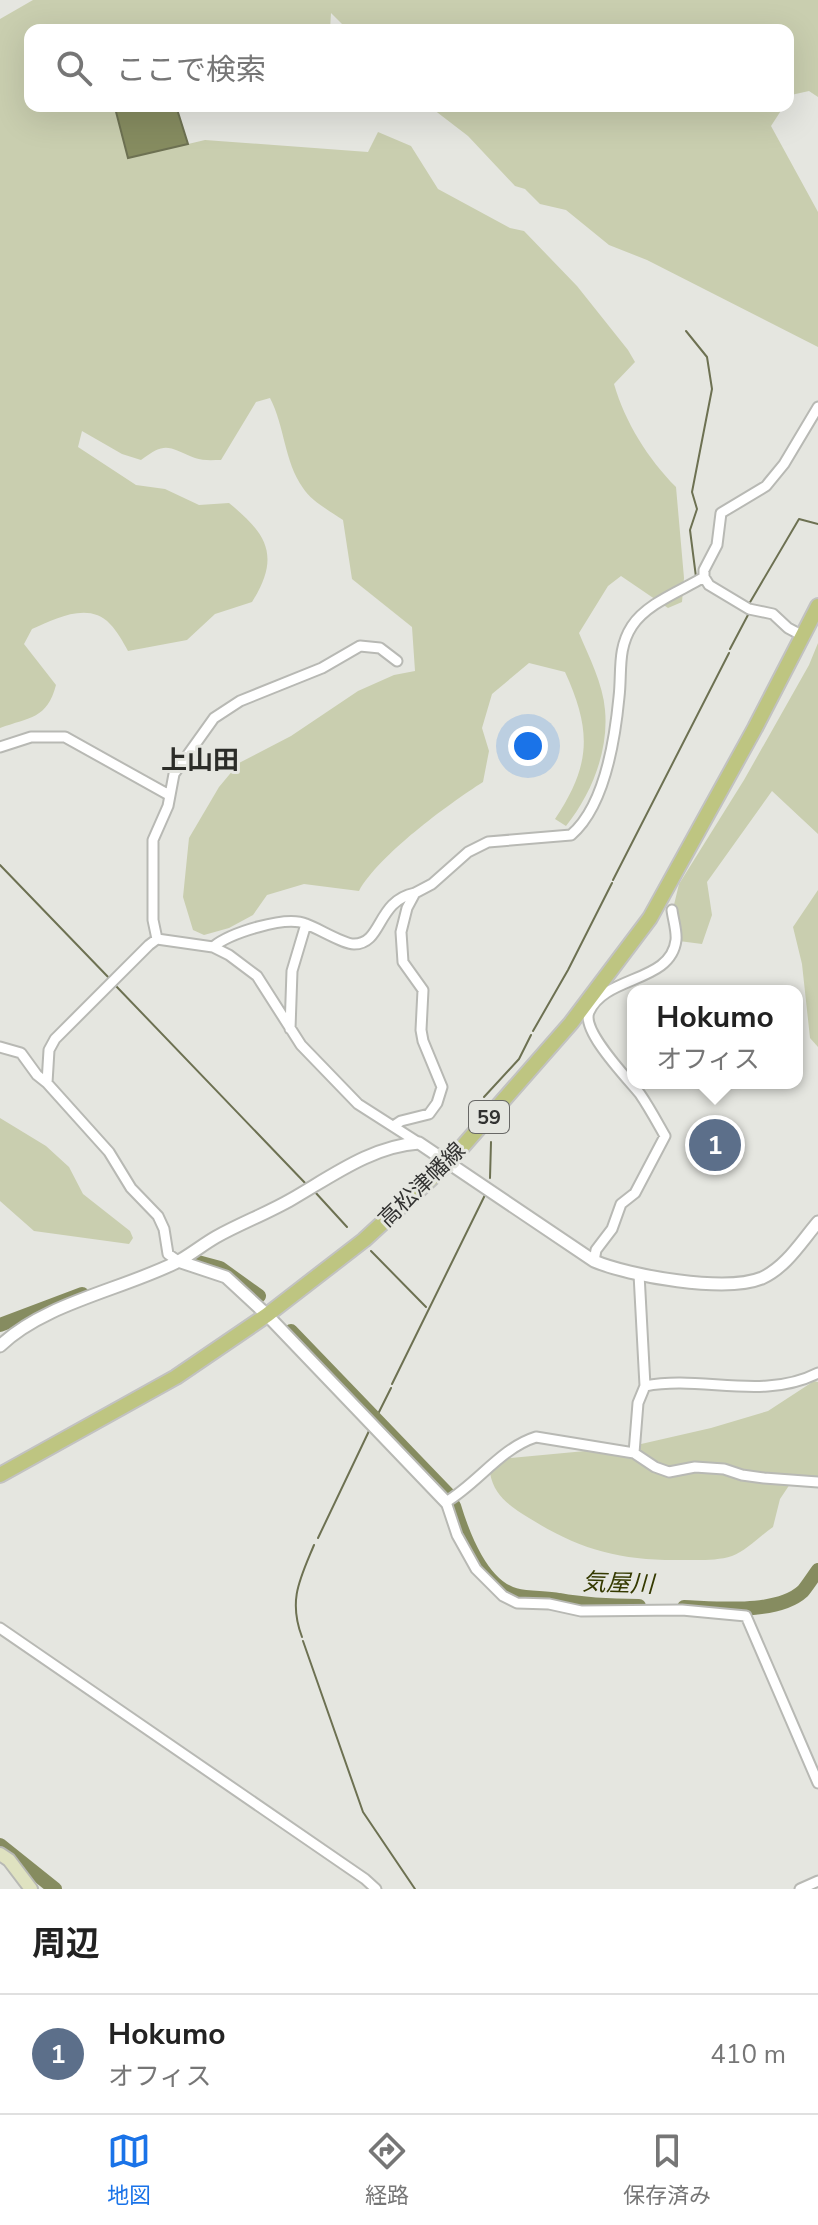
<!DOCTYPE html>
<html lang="ja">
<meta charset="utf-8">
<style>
:root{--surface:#fff;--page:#f6f6f6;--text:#222;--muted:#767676;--line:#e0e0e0;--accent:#1a73e8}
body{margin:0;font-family:"Nunito Sans","Noto Sans JP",sans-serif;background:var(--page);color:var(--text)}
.you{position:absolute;left:528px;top:746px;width:28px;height:28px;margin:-20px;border:6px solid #fff;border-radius:50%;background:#1a73e8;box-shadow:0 0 0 12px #1a73e833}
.badge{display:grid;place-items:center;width:52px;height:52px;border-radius:50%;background:var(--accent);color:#fff;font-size:26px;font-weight:700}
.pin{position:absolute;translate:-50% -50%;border:4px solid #fff;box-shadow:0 2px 8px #0006}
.popup{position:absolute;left:627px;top:985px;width:176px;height:104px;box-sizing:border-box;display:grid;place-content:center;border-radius:16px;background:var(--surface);filter:drop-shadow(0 2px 6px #0005);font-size:26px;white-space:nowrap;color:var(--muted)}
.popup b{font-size:30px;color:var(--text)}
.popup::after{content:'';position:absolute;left:50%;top:100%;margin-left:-16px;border:16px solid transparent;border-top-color:var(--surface)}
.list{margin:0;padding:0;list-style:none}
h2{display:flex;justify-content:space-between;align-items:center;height:104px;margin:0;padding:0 32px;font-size:34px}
h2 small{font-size:26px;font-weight:400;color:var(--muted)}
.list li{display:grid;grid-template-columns:52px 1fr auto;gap:24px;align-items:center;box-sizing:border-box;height:120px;padding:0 32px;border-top:2px solid var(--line)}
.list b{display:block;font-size:30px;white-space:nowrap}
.list p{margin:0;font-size:26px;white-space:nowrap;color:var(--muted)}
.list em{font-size:26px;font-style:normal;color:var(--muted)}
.icon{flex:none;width:44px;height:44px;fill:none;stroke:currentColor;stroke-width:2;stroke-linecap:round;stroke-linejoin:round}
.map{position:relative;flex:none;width:818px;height:1889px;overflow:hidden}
.search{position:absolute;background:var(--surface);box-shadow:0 8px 32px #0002;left:24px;right:24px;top:24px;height:88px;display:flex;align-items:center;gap:20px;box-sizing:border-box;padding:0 28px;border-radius:16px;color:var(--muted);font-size:30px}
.sheet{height:224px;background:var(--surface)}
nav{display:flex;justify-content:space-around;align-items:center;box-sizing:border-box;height:112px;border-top:2px solid var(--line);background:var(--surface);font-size:22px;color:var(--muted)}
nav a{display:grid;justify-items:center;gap:4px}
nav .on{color:var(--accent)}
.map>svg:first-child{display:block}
.green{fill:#c9ceaf}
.water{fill:#868c60;stroke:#6d7152;stroke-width:2}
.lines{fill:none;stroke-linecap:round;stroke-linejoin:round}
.stream{stroke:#6d7152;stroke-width:2}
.river{stroke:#868c60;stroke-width:14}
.minor-casing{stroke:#b8b9b4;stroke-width:13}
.tertiary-casing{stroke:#b8b9b4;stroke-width:15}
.secondary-casing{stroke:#b8b9b4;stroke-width:16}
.primary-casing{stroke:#c2c2c1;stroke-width:18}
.minor{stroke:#fff;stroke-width:9}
.tertiary{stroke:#fff;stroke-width:11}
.secondary{stroke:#dfe2c0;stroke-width:12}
.primary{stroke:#bec581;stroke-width:14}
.labels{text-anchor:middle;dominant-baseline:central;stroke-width:6;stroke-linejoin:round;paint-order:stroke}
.shield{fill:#e5e6e0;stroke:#686866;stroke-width:2}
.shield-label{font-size:20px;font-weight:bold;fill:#323231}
.street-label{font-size:22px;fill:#323231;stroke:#e5e6e0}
.water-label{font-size:24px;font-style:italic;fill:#353a00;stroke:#e5e6e0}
.quarter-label{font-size:26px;font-weight:bold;fill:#2b2c28;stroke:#e5e6e0}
</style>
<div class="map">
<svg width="818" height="1889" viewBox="0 0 818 1889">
<rect width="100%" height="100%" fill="#e5e6e0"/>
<path class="green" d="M 33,0 L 818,0 L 818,97 L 809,91 L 791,95 L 788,99 L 788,30 L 348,30 L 331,13 L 330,30 L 30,30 L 30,106 L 121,106 L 116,108 L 129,158 L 205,140 L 368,152 L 378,132 L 411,146 L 438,189 L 510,228 L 524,231 L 577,286 L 628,350 L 635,362 L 614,384 C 625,422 648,459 676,487 L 684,578 L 682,602 L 668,608 L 621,576 L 608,586 L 579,633 C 589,657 603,684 605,710 C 609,751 591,795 566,826 L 555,819 C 591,765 592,731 565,672 L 529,663 L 492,694 L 482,728 L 489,751 L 483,782 C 447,805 379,855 359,891 L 304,884 L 267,895 L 253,915 L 229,928 L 204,935 L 193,930 L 183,897 L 189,838 L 219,787 L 239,763 L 291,736 L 358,691 L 394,675 L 415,671 L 412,627 L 352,579 L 343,520 C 330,511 311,501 303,488 C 284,461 285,427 270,398 L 256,402 L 221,460 C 213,460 203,461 195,458 C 168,447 166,441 141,460 L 122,454 L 82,431 L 78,447 L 136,485 L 165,489 L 199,505 L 229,503 C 267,534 281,556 252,602 L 215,614 L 187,640 L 128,651 C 123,642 117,631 110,624 C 89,601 55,619 32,629 L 24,644 L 56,685 C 47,719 30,717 0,728 L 0,19 Z
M 429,106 L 784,106 L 771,126 L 818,212 L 818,347 L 647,260 L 609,245 L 566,210 L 540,204 L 525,189 L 515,186 L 468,136 Z
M 818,643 L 818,834 L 772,791 L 707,882 L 712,915 L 702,944 L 679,941 L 673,909 L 679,884 L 744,780 L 809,665 Z
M 818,890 L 818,1047 L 810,1038 L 802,964 L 793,927 Z
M 0,1118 L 46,1146 L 69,1167 L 83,1194 L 130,1231 L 133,1238 L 129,1244 L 34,1231 L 0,1201 Z
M 814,1381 L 818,1382 L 818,1485 L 790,1484 L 780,1499 L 773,1527 C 760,1536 746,1551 732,1556 C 717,1561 697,1560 682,1560 C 621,1561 580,1550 529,1518 C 510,1506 494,1496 490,1473 L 500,1459 L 628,1447 L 711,1428 L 768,1411 Z"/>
<path class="water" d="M 121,106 L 176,106 L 188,144 L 128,158 L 115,108 Z"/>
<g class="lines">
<path class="stream" d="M 686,331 L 707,357 L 712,389 L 692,492 L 697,509 L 690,530 L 696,577
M 716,594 L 737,607
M 749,604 L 799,519 L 818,524
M 730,649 L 749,613
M 0,865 L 110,979
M 613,880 L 729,653
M 115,985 L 307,1185
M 533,1031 L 568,970 L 612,883
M 484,1097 L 519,1059 L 531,1035
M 490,1178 L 491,1142
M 315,1192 L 347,1227
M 371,1251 L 426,1307
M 392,1384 L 485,1195
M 379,1412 L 391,1388
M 318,1538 L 369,1431
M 302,1637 C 288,1600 300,1579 314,1545
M 303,1641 L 363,1812 L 415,1889"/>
<path class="river" d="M 194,1261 L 220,1268 L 259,1296
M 0,1325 L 82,1294
M 291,1331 L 448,1494
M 454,1506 C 463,1536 482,1586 515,1595 C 530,1599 545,1597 559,1600 C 586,1605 611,1606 639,1606
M 684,1607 C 717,1608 777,1615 803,1591 C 808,1585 813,1577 818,1570
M 0,1845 L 55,1889"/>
<g class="minor-casing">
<path id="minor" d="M 803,636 L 788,628 L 773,614 L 749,609 L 709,585 L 704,577 L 704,570 L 717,545 L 721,513 L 766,486 L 784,464 L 818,407
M 0,747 L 31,737 L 65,737 L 169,795
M 306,924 C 318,928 343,944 354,944 C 383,944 376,901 415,893
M 157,939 L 153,920 L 153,840 L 168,806 L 174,774 L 214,718 L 240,701 L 322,668 L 360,646 L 380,648 L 397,661
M 213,947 C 230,933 286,915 306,924 L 292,971 L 290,1029
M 0,1047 L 21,1053 L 37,1075 L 47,1083 L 109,1152 L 131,1188 L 158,1216 L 164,1229 L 168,1254 L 178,1261
M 47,1083 L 49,1050 L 55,1039 L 149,945 L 157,939 L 213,947 L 229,955 L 257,976 L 301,1045 L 358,1104 L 419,1143
M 395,1125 L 401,1121 L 429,1114 L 437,1103 L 442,1087 L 423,1041 L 421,1030 L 423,990 L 403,962 L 401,932 L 407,908 L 415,893 L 432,884 L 468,852 L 488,842 L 571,835 C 605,806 615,739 619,697 C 622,672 617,649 632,626 C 647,603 681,591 704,577
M 594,1261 L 596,1250 L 612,1229 L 621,1204 L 635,1193 L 665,1136 C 657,1122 649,1107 640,1094 C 628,1079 581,1031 589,1012 C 605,975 671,983 676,940 C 677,931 673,919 672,910
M 645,1386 C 702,1375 763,1401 818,1373
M 634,1453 L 638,1403 L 645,1386 L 639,1274
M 818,1482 L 764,1478 L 742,1475 L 724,1469 L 695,1467 L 669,1472 L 655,1467 L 634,1453 L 536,1437 C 501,1448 478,1483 446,1502 L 457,1535 L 476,1569 L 503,1596 L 517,1603 L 549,1604 L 581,1611 L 682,1610 L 746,1616 L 818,1783
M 0,1628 L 365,1879 L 376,1889
M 800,1889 L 818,1881"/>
</g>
<g class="tertiary-casing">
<path id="tertiary" d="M 178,1261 L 226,1277 L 267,1315 L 446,1502
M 0,1346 C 43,1304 120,1290 175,1263 C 189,1256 202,1245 216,1237 C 241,1223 268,1213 292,1199 C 332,1176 372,1146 419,1143 L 594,1261 C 629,1276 726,1293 762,1278 C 786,1267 801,1242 818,1222"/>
</g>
<g class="secondary-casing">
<path id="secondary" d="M 0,1854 L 9,1860 L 31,1889"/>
</g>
<g class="primary-casing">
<path id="primary" d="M 0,1475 L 176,1377 L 267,1315 L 364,1240 L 449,1162 L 571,1023 L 650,918 L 755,728 L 818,606"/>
</g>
<use href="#minor" class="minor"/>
<use href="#tertiary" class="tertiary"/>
<use href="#secondary" class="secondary"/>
<use href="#primary" class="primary"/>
</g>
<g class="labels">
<rect class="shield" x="469" y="1101" width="40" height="32" rx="6"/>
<g class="shield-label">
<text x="489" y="1117">59</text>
</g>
<g class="street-label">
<text transform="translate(422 1185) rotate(-44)">高松津幡線</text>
</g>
<g class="water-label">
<text transform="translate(618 1583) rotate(2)">気屋川</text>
</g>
<g class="quarter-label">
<text x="200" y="760">上山田</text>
</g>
</g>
</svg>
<div class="you"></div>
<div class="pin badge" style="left:715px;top:1145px;background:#5c6f8a">1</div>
<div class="popup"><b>Hokumo</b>オフィス</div>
<div class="search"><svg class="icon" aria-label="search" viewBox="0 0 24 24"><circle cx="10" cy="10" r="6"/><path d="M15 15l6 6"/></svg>ここで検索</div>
</div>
<section class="sheet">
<h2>周辺<small></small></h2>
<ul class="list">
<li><span class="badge" style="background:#5c6f8a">1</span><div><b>Hokumo</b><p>オフィス</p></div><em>410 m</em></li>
</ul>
</section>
<nav>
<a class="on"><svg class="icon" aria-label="map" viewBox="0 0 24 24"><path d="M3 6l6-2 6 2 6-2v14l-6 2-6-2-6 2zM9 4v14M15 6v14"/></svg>地図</a>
<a><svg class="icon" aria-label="directions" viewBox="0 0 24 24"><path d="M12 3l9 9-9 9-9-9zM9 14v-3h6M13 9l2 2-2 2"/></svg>経路</a>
<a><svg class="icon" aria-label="saved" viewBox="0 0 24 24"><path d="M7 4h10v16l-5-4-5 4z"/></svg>保存済み</a>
</nav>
